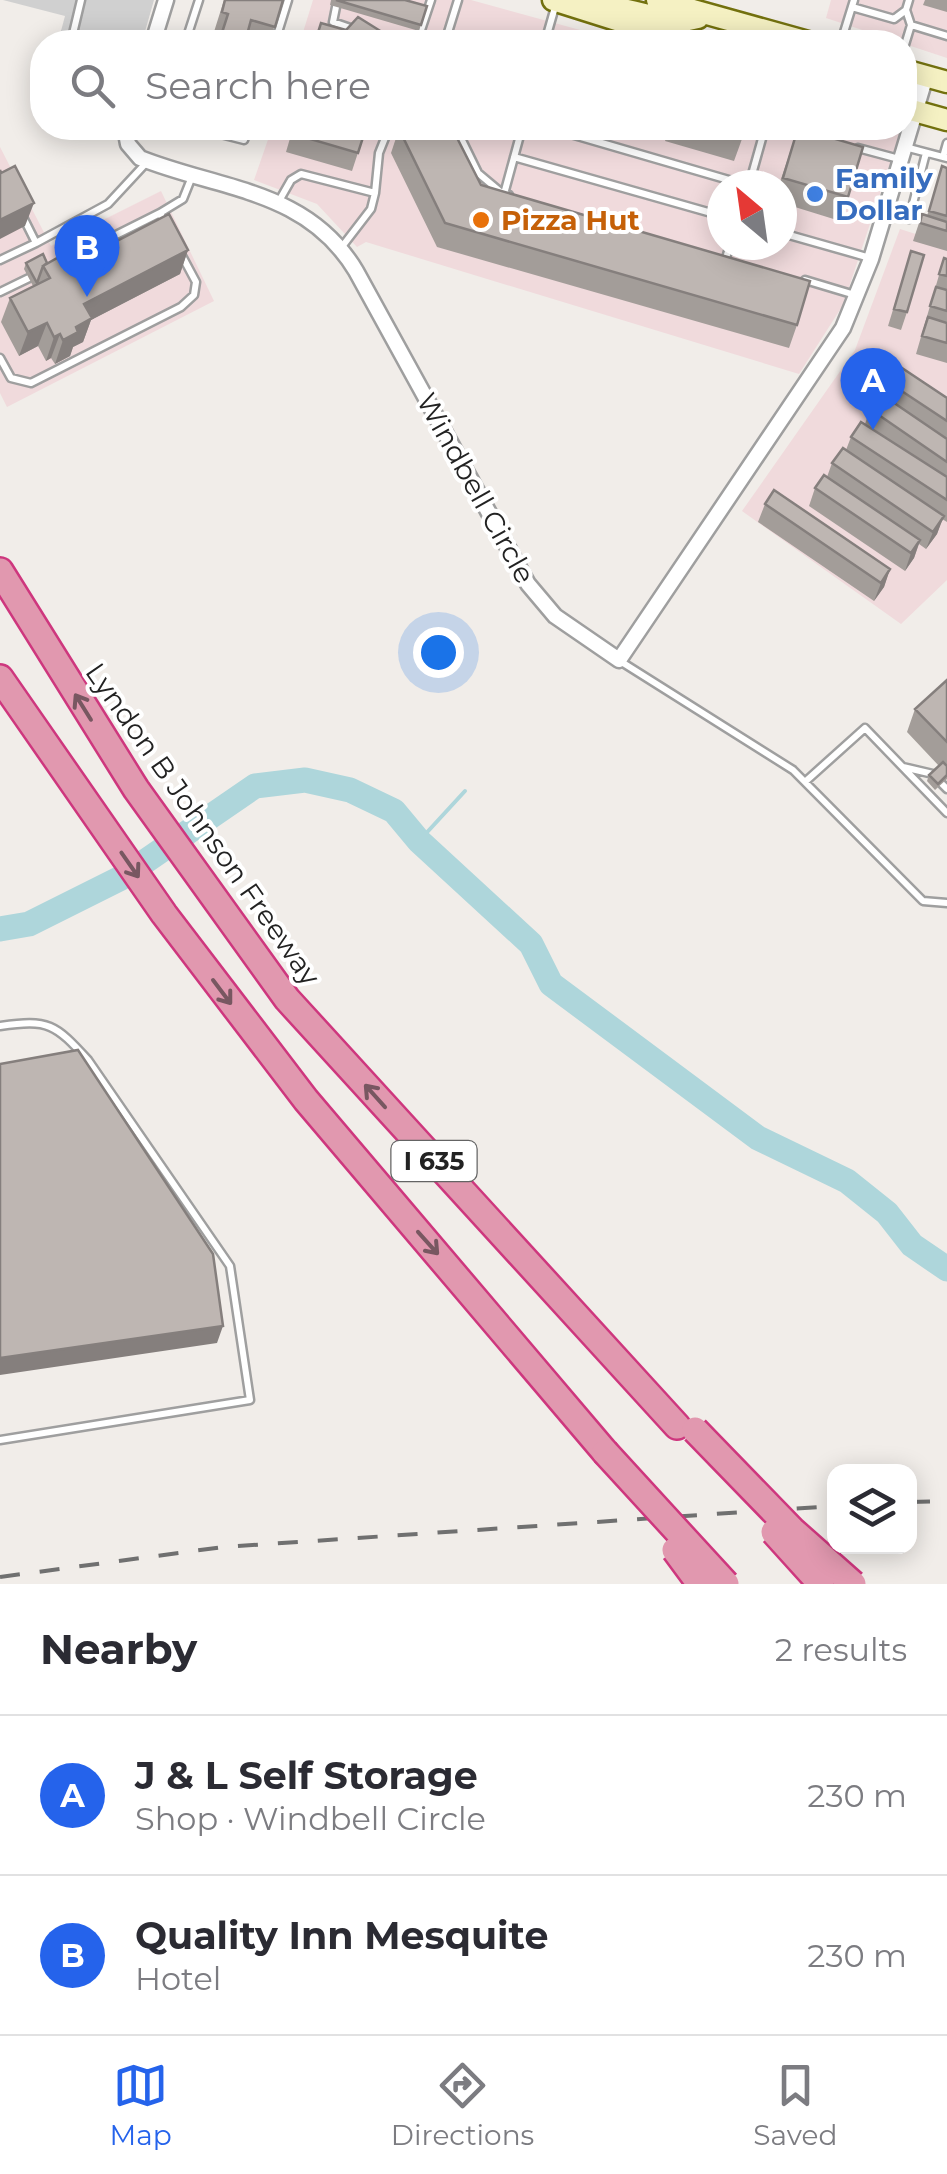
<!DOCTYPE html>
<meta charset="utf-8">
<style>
:root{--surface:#fff;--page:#f2f2f3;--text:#2b2b33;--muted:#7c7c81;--line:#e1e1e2;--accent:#2563eb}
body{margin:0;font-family:Montserrat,sans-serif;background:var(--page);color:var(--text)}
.controls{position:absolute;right:30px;bottom:30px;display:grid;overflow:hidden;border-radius:20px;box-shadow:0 5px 25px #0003}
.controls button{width:90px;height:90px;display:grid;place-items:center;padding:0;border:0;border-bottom:2px solid var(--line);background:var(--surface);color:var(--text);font:50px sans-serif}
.compass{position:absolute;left:707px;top:170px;width:90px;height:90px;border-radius:50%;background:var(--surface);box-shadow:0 5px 25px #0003;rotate:331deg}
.you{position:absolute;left:438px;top:652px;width:35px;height:35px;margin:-25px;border:8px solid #fff;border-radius:50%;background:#1a73e8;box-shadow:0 0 0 15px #1a73e833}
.badge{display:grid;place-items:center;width:65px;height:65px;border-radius:50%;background:var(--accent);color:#fff;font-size:32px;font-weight:700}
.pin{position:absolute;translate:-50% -82px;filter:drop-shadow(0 2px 5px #0008)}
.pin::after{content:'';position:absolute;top:52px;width:35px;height:30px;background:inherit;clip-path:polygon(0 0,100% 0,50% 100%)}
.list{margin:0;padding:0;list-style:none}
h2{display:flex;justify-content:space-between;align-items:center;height:130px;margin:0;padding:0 40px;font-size:42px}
h2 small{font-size:32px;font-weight:400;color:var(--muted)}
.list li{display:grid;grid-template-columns:65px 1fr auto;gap:30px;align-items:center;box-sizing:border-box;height:160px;padding:0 40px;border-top:2px solid var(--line)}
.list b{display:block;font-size:38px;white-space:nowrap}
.list p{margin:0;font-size:32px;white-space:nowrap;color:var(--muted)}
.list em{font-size:32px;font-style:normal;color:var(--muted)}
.icon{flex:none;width:55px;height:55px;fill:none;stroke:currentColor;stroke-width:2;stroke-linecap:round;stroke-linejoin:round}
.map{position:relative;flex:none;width:947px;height:1584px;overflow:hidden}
.search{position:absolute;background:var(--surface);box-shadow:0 5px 25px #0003;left:30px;right:30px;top:30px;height:110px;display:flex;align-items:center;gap:25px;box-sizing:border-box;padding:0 35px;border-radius:40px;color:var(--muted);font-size:38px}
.sheet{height:450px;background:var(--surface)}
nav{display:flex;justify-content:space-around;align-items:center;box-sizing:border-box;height:140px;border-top:2px solid var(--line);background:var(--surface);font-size:28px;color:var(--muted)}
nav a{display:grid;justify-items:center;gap:5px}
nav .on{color:var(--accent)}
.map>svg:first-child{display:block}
.commercial{fill:#f0dadc;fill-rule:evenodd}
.religious{fill:#d0d0d0}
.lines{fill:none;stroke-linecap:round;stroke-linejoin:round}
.stream{stroke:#aed6db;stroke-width:4}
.river{stroke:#aed6db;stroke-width:25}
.lane-casing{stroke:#9f9f9f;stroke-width:11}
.street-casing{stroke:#9f9f9f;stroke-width:19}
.secondary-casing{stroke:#73710e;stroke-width:25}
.highway-casing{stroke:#ce377e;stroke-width:30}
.lane{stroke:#fff;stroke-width:6}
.street{stroke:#fff;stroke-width:14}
.secondary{stroke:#f5f1c3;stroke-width:20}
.highway{stroke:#e198af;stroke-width:25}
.rail{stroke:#707070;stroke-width:4;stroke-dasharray:20 20;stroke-linecap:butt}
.highway-bridge-casing{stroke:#ce377e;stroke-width:30;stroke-linecap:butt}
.highway-bridge{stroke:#e198af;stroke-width:25}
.wall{fill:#a39d99}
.shaded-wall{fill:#857f7d}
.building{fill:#beb6b2;stroke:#857f7d;stroke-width:2.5}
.oneway{stroke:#785761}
.shop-dot{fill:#3f7fe0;stroke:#fff;stroke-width:4}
.food-dot{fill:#e8710a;stroke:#fff;stroke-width:4}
.labels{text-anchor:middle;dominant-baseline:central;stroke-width:8;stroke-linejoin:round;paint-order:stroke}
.shield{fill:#fff;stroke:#646464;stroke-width:2.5}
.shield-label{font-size:25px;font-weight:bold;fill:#222}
.shop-label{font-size:28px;font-weight:bold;fill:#366cbe;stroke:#fff;text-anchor:start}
.food-label{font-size:28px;font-weight:bold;fill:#c56008;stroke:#fff;text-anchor:start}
.street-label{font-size:28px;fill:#222;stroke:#fff}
</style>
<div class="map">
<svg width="947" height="1584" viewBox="0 0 947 1584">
<rect width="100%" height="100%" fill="#f1ede9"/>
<path class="commercial" d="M 313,0 L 471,0 L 624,42 L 300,42 Z
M 831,0 L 947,0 L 947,58 L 826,18 Z
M 272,128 L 902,128 L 843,305 L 799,374 L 366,242 L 357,247 L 317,204 L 254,180 ZM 722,185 L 782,185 L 782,245 L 722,245 Z
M 0,147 L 51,246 L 161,191 L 214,301 L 7,407 L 0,393 Z
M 900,229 L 947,244 L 947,580 L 901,624 L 742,511 L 855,350 Z"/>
<path class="religious" d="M 3,0 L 154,0 L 142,42 L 58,42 L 65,16 Z"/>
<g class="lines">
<path class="stream" d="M 419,841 L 465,791"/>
<path class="river" d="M 0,929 L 29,924 L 121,878 L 255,786 L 305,780 L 350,790 L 394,811 L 419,841 L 531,944 L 551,984 L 758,1138 L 847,1181 L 887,1213 L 912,1245 L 947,1269"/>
<g class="lane-casing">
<path id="lane" d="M 909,0 L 906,10 L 911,25
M 336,7 L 333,22 L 356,30
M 852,7 L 894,19 L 906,10
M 383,37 L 401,42
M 71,42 L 81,0
M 194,42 L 188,34 L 199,0
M 275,42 L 288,0
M 417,42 L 431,0
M 445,42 L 458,0
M 545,42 L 555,7
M 841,42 L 854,0
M 904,48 L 911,25 L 947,36
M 197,128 L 244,140 L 248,128
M 456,128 L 478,173 L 503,194
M 550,128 L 746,185
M 786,128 L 803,132
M 905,147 L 947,158
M 858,148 L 899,159
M 514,157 L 722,216
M 943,157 L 947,143
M 749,185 L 765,128
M 375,193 L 379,153 L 389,128
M 509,195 L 504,194 L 522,128
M 279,201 L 291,180 L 301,174 L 375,193 L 371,209 L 341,248
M 886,214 L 909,219 L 926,153
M 23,217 L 36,243 L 108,204 L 147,162
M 166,225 L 160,213 L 183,199 L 193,174
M 782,233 L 870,258
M 726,258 L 730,245
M 0,260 L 36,243
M 58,264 L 160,213
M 805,280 L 855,295
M 0,292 L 29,278
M 0,358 L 11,378 L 31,383 L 181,307 L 194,295 L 196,282 L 181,254
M 620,661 L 793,770 L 923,901 L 947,903
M 903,767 L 933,774
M 806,781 L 865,728 L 947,813
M 942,784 L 947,789
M 0,1026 C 49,1019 55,1024 88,1060 L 230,1266 L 250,1400 L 0,1440"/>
</g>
<g class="street-casing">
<path id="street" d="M 153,42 L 166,0
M 125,128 L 128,144 L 140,158 C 220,190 307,189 356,271 L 528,584 L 555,616 L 619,660 L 843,328 L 871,259 L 926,76"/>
</g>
<g class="secondary-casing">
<path id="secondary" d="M 553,0 L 686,42
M 657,0 L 808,42
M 591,7 C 630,3 665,28 698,18 L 701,13
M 904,70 L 947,82
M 904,108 L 947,120"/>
</g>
<g class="highway-casing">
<path id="highway" d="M 0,571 L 136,789 L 287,999 L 677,1426
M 0,678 L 164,914 L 306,1100 L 605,1452"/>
</g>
<use href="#lane" class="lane"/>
<use href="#street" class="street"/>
<use href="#secondary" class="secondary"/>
<use href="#highway" class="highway"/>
<path class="rail" d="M 910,1502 L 947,1501
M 0,1577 L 223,1547 L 834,1506"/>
<g class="highway-bridge-casing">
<path id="highway-bridge" d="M 695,1430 L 792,1530 L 853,1584
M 605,1452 L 726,1584
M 774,1532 L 821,1584
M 675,1550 L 700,1584"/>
</g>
<use href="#highway-bridge" class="highway-bridge"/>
</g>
<path class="wall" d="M 224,0 L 283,0 L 269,42 L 218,42 L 220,37 L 213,35 Z
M 331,0 L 405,0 L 427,6 L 419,31 L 330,5 Z
M 925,0 L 947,0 L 947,12 L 923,5 Z
M 293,128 L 366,128 L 352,171 L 286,152 Z
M 669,128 L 746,128 L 734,161 L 665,141 Z
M 798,128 L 848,197 L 840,221 L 782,203 L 782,185 L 779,185 Z
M 399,129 L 481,185 L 797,325 L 789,348 L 437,247 L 391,153 Z
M 942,166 L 947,168 L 947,251 L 913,241 L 922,214 L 927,216 Z
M 188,250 L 180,274 L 91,320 L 83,342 L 73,347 L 70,356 L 55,364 L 51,358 L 46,361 L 38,346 L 19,356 L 1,322 L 10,298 L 33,286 L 24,269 L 26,263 L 47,263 L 65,268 Z
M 911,251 L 907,312 L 901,330 L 888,326 Z
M 944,258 L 947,259 L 947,363 L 916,354 Z
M 888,382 L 947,398 L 947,522 L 942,519 L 937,534 L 926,549 L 919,544 L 914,558 L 905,571 L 809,506 L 815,488 L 827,477 L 832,463 L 846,450 L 851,437 L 865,424 L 870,409 L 883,395 Z
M 765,504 L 890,569 L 884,587 L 874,601 L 758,522 Z
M 947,680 L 947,779 L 935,790 L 927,781 L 929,775 L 939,766 L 907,732 L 915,709 Z"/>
<path class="shaded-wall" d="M 34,203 L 25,226 L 0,239 L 0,220 Z
M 188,250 L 180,274 L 91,320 L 83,342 L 73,347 L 70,356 L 55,364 L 63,340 L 84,304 Z
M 47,323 L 38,346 L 19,356 L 28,332 Z
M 60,334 L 51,358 L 46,361 L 54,337 Z
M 944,516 L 937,534 L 926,549 L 933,532 Z
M 920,540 L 914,558 L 905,571 L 911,553 Z
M 890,569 L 884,587 L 874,601 L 881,583 Z
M 223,1326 L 217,1343 L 0,1375 L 0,1358 Z"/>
<path class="building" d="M 225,0 L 283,0 L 275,27 L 251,20 L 245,42 L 219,42 L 228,14 L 222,12 Z
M 336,0 L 405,0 L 427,6 L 421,25 Z
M 358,17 L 390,37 L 389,42 L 315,42 L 321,23 L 346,30 Z
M 295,128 L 366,128 L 358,153 L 293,134 Z
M 403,128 L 452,128 L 481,185 L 810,281 L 797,325 L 445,223 L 399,129 Z
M 707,128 L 746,128 L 743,138 Z
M 798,128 L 863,147 L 848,197 L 783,178 Z
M 15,166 L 34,203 L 0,220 L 0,170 L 1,173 Z
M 942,166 L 947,168 L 947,216 L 929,211 Z
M 169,214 L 188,250 L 84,304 L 92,318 L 76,327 L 78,332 L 63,340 L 60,334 L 54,337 L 47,323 L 28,332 L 10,298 L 50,278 L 43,266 L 59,257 L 65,268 Z
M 922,214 L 947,222 L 947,231 L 920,223 Z
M 911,251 L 924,255 L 907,312 L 894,309 Z
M 43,254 L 47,263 L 43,266 L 37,283 L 26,263 Z
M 944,258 L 947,259 L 947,276 L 939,274 Z
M 936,287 L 947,290 L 947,311 L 930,306 Z
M 928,317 L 947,323 L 947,343 L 922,336 Z
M 899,366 L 947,398 L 947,421 L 888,382 Z
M 881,394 L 947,439 L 947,462 L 870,409 Z
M 861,422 L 947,477 L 947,500 L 851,437 Z
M 843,448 L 944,516 L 933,532 L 832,463 Z
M 824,475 L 920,540 L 911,553 L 815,488 Z
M 774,490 L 890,569 L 881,583 L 765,504 Z
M 947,680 L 947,742 L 915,709 Z
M 943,762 L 947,766 L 947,775 L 938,784 L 929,775 Z
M 78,1050 L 213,1254 L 223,1326 L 0,1358 L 0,1064 Z"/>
<defs><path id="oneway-shaft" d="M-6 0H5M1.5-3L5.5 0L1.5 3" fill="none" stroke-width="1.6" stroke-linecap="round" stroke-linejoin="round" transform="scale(2.5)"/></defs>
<g class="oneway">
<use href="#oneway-shaft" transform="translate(83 707) rotate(-122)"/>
<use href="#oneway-shaft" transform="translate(130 865) rotate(55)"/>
<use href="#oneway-shaft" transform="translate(222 992) rotate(53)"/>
<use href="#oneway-shaft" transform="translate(375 1096) rotate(-132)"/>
<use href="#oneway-shaft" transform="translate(428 1243) rotate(48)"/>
</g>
<circle class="shop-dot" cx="815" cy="194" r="10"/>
<circle class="food-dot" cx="481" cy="220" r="10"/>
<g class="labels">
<rect class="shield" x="391.5" y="1141" width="85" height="40" rx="8"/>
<g class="shield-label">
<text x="434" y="1161">I 635</text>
</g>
<g class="shop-label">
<text x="835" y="178">Family<tspan x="835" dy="32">Dollar</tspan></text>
</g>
<g class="food-label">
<text x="501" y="220">Pizza Hut</text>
</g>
<g class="street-label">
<text transform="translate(476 488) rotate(61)">Windbell Circle</text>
<text transform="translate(203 824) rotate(55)">Lyndon B Johnson Freeway</text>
</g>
</g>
</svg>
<div class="controls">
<button><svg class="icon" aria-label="layers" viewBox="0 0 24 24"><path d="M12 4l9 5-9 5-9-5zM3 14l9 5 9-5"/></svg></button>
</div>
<svg class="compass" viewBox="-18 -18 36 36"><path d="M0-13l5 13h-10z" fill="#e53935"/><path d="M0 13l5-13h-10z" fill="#7c7c81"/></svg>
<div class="you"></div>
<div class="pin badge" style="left:873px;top:430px">A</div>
<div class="pin badge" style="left:87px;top:297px">B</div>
<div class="search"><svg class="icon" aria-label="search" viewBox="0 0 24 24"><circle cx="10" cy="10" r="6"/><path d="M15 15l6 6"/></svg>Search here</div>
</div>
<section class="sheet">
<h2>Nearby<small>2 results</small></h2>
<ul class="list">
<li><span class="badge">A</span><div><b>J &amp; L Self Storage</b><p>Shop · Windbell Circle</p></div><em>230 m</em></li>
<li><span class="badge">B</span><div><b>Quality Inn Mesquite</b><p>Hotel</p></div><em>230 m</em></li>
</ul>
</section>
<nav>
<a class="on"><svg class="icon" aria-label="map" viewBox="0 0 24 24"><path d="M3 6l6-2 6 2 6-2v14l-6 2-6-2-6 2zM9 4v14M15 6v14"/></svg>Map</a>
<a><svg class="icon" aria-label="directions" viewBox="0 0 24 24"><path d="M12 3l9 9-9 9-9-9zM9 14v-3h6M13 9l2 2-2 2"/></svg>Directions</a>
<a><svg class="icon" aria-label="saved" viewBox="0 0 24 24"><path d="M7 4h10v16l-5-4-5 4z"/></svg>Saved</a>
</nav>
